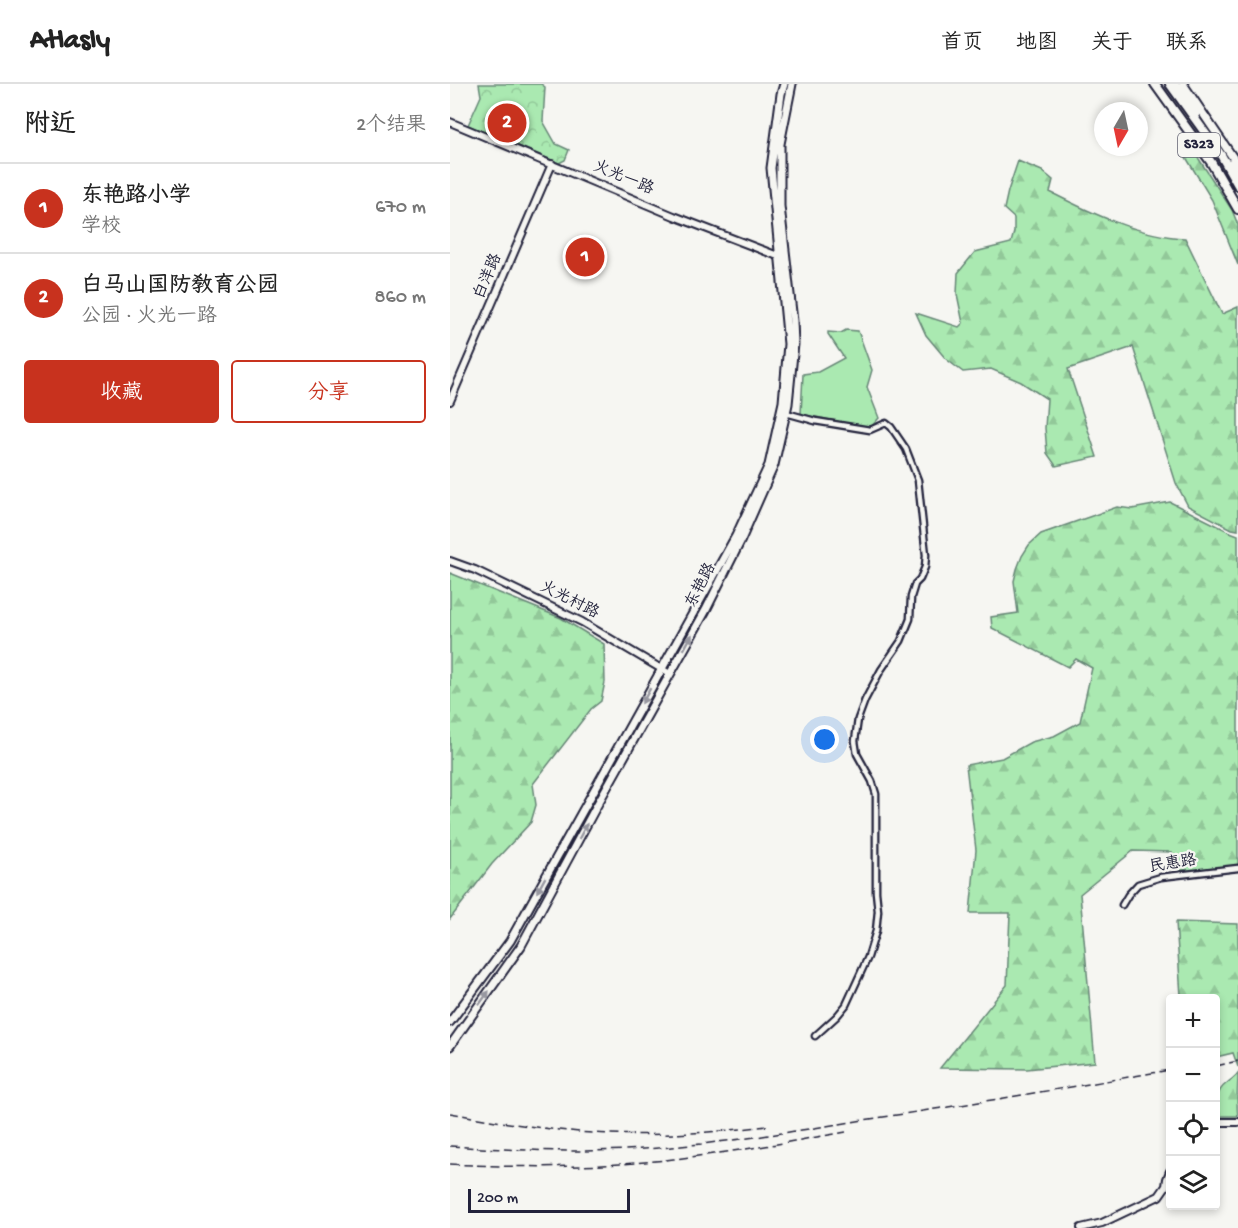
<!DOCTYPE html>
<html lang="zh">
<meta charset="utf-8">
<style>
:root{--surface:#fff;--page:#f2f2f2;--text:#222;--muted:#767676;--line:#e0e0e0;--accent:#c8321e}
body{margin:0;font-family:"Gochi Hand","LXGW WenKai TC",sans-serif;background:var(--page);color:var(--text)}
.controls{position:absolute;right:18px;bottom:18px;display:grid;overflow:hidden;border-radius:6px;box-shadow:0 3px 9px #0003}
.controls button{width:54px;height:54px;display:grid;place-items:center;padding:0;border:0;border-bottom:2px solid var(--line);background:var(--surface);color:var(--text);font:30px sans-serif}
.compass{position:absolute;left:644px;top:18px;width:54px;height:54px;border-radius:50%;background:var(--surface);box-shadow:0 3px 9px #0003;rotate:189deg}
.scale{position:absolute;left:18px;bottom:15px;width:162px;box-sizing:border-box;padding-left:6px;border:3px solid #22223b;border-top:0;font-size:16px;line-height:21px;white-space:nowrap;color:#22223b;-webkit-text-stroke:4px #f6f6f2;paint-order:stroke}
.you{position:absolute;left:375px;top:656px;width:21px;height:21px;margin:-15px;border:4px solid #fff;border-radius:50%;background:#1a73e8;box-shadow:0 0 0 9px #1a73e833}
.badge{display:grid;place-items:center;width:39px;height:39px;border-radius:50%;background:var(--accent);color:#fff;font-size:20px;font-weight:700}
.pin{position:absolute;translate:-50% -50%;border:3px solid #fff;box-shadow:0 2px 6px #0006}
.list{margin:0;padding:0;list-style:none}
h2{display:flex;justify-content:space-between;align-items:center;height:78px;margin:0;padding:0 24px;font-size:26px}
h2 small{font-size:20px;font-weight:400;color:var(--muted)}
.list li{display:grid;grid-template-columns:39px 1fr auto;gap:18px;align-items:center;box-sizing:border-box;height:90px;padding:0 24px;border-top:2px solid var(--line)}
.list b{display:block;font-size:22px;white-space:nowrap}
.list p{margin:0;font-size:20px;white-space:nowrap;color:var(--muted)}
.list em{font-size:20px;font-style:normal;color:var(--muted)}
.actions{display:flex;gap:12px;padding:18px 24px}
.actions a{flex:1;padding:14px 0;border:2px solid var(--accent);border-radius:6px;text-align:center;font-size:21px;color:var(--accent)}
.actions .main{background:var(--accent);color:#fff}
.icon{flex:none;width:33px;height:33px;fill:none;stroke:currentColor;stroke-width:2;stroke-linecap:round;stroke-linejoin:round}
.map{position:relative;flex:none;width:788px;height:1144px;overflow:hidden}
header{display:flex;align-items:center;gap:36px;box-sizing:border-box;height:84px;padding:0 30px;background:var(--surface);border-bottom:2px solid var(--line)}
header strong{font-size:28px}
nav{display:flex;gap:33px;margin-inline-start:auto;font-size:21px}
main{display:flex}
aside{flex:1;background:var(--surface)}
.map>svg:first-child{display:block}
.green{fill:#aae9b1;stroke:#668676;stroke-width:1.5}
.forest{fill:url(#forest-firs);stroke:#668676;stroke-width:1.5}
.park{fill:url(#park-crowns);stroke:#668676;stroke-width:1.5}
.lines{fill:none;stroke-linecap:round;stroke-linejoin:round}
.minor-casing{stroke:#22223b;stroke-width:9}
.tertiary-casing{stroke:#22223b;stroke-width:10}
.secondary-casing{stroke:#22223b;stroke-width:11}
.primary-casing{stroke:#22223b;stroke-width:12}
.minor{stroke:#f6f6f2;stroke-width:4.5}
.tertiary{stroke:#f6f6f2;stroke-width:6}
.secondary{stroke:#f6f6f2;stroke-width:7}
.primary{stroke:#f6f6f2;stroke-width:8}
.rail{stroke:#22223b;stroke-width:1.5;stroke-dasharray:9 4.5;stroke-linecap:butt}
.oneway{fill:#9797a0}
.labels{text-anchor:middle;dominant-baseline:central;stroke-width:4.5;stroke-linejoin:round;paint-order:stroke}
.shield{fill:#f6f6f2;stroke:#626272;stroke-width:1.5}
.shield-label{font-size:15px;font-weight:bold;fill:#22223b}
.street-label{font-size:16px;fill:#22223b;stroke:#f6f6f2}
</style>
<header>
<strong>Atlasly</strong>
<nav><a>首页</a><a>地图</a><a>关于</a><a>联系</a></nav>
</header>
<main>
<aside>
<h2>附近<small>2个结果</small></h2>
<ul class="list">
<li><span class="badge">1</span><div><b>东艳路小学</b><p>学校</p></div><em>670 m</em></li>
<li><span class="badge">2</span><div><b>白马山国防教育公园</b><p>公园 · 火光一路</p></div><em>860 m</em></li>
</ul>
<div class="actions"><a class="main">收藏</a><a>分享</a></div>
</aside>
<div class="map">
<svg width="788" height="1144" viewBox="0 0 788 1144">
<defs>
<pattern id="forest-firs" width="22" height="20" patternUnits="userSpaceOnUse" patternTransform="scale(1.5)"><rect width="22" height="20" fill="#aae9b1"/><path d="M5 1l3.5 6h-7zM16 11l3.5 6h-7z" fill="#92c899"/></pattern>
<pattern id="park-crowns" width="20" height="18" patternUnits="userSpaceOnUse" patternTransform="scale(1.5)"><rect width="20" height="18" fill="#aae9b1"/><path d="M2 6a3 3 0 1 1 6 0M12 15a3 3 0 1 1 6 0" fill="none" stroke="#92c899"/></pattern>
</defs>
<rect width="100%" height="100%" fill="#f6f6f2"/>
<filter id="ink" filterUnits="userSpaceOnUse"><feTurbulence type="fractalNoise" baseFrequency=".0167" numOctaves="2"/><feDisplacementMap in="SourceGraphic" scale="12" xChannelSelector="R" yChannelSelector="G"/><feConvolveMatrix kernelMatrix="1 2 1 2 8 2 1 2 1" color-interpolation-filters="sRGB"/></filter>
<g filter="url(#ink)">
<path class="green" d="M 396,246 L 408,247 L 422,286 L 417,303 L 429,334 L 420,344 L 351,330 L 353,290 L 368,288 L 394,274 L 378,250 L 378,248 L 391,249 Z"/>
<path class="forest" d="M 738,58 L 782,126 L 788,141 L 788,181 L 762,116 L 731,65 Z
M 568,77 L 592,87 L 603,96 L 600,108 C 641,129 689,152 735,154 L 772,230 L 788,223 L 788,446 L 782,445 L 738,422 L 726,399 L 683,263 L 618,285 L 647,373 L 606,382 L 597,369 L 595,344 L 597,315 L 571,298 L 541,285 L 513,288 L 496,275 L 476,251 L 466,229 L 509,243 L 513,239 L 507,210 L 508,189 L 525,168 L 561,159 L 564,148 L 564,134 L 554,125 L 558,107 Z
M 720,418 L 780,448 L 788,451 L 788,784 L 732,791 L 722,768 L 683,767 L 630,810 L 645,978 L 577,985 L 490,984 L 557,901 L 560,829 L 520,829 L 526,766 L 516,681 L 552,674 L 581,658 L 604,652 L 630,638 L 642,584 L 626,575 L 618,583 L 542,544 L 541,533 L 568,529 L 564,497 L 567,485 L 572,472 L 579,461 L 591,450 L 667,423 L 682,425 Z
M 0,489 L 111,534 L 154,560 L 155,598 L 151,617 L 141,625 L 83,700 L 86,721 L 81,738 L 42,780 L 0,835 Z
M 726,838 L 788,840 L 788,983 L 783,969 L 766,973 L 766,928 L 767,916 L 766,914 L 731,912 Z
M 788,989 C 788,1001 786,1021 788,1032 L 769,1032 C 766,1018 765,1008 777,999 C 781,995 785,994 788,989 Z"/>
<path class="park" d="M 29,0 L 91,0 L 95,3 L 93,37 L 106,60 L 119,66 L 115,76 L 109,79 L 18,41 L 31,12 Z"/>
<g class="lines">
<g class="minor-casing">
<path id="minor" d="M 336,329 L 365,337 L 420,346 L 436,339 L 441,343 L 456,365 L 468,396 L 476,471 L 475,483 L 470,495 L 465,500 L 461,513 L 460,535 L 451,557 L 431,586 L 415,616 L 408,635 L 405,657 L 407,670 L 422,697 L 426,710 L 426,808 L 428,827 L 426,847 L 418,873 L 396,921 L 387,932 L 365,952
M 672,821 L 678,811 L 688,800 L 711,793 L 788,784"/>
</g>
<g class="tertiary-casing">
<path id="tertiary" d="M 0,38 L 224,132 L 333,174
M 0,317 L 102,80
M 0,477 L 25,486 L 132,538 L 220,590
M 766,1038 L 788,1038
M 631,1144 L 652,1139 L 709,1112 L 716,1102 L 717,1095 L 720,1087"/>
</g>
<g class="secondary-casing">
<path id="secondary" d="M 725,0 L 746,30
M 733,0 L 788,81
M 779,79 L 788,93
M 0,938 L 60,857 L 286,452 L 319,381 L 333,318 L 338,260 L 321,84 L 331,10 L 334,0
M 0,962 L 71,862 L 146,723 L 256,526 L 290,458 L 324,381 L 338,320 L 344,260 L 343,237 L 330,122 L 330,60 L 342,0"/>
</g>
<g class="primary-casing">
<path id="primary" d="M 705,0 L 761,78 L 788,125
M 720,0 L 771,71 L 788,101"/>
</g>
<use href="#minor" class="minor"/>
<use href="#tertiary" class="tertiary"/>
<use href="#secondary" class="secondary"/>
<use href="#primary" class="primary"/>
<path class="rail" d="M 766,982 L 788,977
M 0,1029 C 39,1036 79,1043 119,1047 C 184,1054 252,1050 317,1042
M 0,1062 C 77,1067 155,1070 231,1062 C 295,1056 357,1045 420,1035 C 521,1020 621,1003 720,986
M 0,1080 C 56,1083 113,1084 170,1080 C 246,1075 321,1061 396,1048"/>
</g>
<defs><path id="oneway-solid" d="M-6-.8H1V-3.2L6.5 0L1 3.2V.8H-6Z" transform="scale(1.5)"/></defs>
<g class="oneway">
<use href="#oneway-solid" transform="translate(238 558) rotate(-61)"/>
<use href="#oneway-solid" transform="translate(196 612) rotate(119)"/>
<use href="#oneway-solid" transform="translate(133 747) rotate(-62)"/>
<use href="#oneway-solid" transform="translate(91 801) rotate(119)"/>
<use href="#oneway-solid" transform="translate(34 914) rotate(-54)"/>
</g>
</g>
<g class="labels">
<rect class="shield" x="728" y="49" width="42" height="24" rx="4.5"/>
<g class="shield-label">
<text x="749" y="61">S323</text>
</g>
<g class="street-label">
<text transform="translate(173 95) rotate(23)">火光一路</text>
<text transform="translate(39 193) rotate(-67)">白洋路</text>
<text transform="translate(252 502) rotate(-63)">东艳路</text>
<text transform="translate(119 517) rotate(27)">火光村路</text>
<text transform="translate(723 781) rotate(-9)">民惠路</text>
</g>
</g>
</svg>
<div class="controls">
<button>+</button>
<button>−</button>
<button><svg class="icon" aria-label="locate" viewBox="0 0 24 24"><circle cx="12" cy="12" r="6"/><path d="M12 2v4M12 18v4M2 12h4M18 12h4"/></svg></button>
<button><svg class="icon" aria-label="layers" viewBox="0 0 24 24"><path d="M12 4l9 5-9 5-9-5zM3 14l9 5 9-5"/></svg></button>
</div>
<svg class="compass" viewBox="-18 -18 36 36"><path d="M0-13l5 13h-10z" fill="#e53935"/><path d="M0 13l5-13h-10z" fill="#767676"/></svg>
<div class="scale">200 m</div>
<div class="you"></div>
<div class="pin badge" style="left:135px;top:173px">1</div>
<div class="pin badge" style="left:57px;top:39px">2</div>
</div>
</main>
